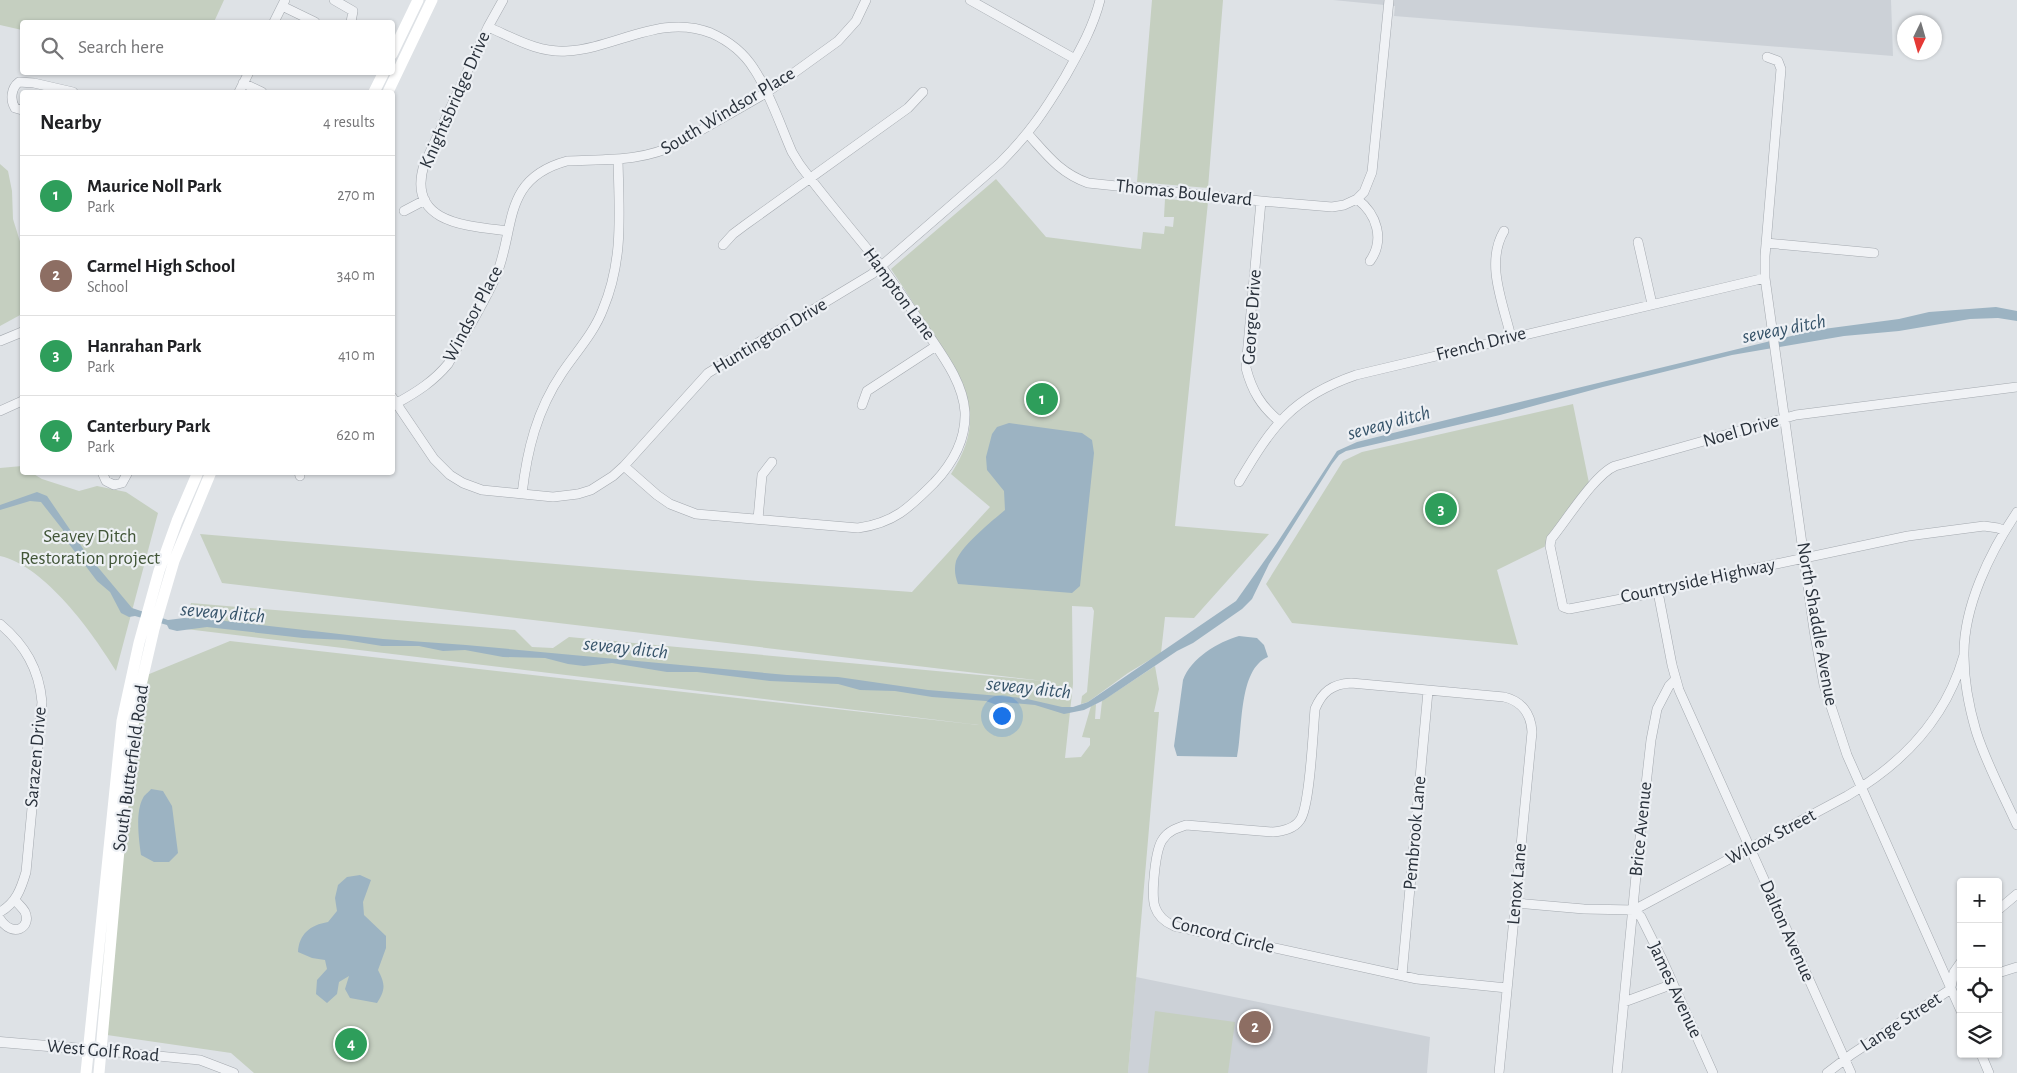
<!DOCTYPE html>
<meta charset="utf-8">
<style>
:root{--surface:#fff;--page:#f6f6f6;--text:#202124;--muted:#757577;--line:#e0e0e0;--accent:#d93025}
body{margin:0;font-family:"Alegreya Sans",sans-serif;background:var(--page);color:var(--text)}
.controls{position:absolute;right:15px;bottom:15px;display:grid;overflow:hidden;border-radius:5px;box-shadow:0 1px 4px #0004}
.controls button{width:45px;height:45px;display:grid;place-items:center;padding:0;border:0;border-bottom:1px solid var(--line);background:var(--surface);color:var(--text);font:25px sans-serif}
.compass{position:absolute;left:1897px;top:15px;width:45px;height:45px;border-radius:50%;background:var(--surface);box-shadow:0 1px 4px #0004;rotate:185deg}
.you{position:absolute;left:1001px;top:715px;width:18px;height:18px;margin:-12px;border:4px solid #fff;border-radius:50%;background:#1a73e8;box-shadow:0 0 0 8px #1a73e833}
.badge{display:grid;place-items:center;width:32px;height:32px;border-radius:50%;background:var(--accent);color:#fff;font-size:16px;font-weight:700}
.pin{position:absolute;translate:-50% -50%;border:2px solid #fff;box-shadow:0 1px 5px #0006}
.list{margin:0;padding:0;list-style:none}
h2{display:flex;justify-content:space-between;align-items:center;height:65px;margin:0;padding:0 20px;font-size:21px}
h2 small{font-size:16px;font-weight:400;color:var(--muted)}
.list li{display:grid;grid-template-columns:32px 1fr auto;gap:15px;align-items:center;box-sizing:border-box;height:80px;padding:0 20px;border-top:1px solid var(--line)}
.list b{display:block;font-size:19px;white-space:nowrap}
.list p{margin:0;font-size:16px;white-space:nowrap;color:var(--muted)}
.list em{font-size:16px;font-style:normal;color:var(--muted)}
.icon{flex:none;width:28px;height:28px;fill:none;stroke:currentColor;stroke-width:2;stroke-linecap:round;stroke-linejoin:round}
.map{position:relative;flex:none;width:2017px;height:1073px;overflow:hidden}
.search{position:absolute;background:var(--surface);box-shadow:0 1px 4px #0004;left:20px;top:20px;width:375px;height:55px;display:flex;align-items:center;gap:12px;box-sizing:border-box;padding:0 18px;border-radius:5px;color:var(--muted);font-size:19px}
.panel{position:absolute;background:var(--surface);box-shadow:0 1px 4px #0004;left:20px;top:90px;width:375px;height:385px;border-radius:5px}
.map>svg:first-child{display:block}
.built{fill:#ccd1d7}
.green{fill:#c5cfc0}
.water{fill:#9cb3c2}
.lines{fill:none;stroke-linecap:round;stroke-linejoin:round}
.minor-casing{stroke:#a4a9af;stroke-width:10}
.tertiary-casing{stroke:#a4a9af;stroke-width:11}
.minor{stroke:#f0f2f5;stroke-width:9}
.tertiary{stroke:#f0f2f5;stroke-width:10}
.secondary{stroke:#fff;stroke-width:11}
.labels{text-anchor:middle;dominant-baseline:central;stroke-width:4.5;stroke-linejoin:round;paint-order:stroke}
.street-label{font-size:19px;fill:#29313b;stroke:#edf0f4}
.park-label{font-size:19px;fill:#415537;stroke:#edf0f4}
.water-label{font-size:20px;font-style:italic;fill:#37546a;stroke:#edf0f4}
</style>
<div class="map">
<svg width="2017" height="1073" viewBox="0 0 2017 1073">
<rect width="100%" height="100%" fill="#dee2e6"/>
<path class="built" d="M 1333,0 L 1891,0 L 1893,56 L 1394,16 L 1395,6 Z
M 1136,977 L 1430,1037 L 1427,1073 L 1128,1073 Z"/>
<path class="green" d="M 0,0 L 224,0 L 214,22 L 22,22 L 22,30 L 0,25 Z
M 1152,0 L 1223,0 L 1208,188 L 1137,182 Z
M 0,164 L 8,171 L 12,191 L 13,219 L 22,248 L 22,314 L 0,326 Z
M 996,179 L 1046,237 L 1131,248 L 1141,249 L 1143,232 L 1164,234 L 1165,226 L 1173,227 L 1174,217 L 1164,217 L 1165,199 L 1208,202 L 1175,526 L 1269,534 L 1194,618 L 1165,617 L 1161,653 L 1128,673 L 1088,702 L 1081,704 L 1082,696 L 1087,692 L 1094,611 L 1092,607 L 1072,606 L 1073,684 L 1065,758 L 1081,757 L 1090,745 L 1090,738 L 1082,737 L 1091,706 L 1096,704 L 1095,719 L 1100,719 L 1102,701 L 1155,666 L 1159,689 L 1154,712 L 1159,712 L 1128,1073 L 254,1073 L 231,1053 L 107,1035 L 109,1010 L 99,1009 L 126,741 L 137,679 L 230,641 L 979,725 L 186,629 L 191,603 L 515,630 L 532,647 L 553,648 L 569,637 L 1044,681 L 222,583 L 200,534 L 758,581 L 912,592 L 990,507 L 951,474 C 987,418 966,386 935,337 C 920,314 906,291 891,269 Z
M 1573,404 L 1589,483 L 1547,540 L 1546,546 L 1497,570 L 1518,645 L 1292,623 L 1266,584 L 1343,461 L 1362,452 Z
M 22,466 L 22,472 L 32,473 L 42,479 L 79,491 L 97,486 L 126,492 L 158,513 L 116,671 C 93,633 45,566 0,556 L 0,468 Z
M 1155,1011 L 1235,1022 L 1228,1073 L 1148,1073 Z"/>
<path class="water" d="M 1996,307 L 2017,311 L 2017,321 L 1998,318 L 1970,319 L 1899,331 L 1844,336 L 1732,355 L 1603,387 L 1500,415 L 1346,451 L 1339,455 L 1332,464 L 1269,564 L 1252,599 L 1242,609 L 1193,643 L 1177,651 L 1104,700 L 1084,710 L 1064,714 L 1035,705 L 1003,702 L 997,705 L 986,701 L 932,697 L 895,691 L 860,690 L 838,684 L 770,681 L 697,672 L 667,672 L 612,663 L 584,666 L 568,664 L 545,658 L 503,657 L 465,650 L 443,651 L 419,646 L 382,646 L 345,640 L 303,638 L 207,627 L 177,631 L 169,629 L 167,625 L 135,616 L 129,617 L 121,613 L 110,592 L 97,581 L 66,540 L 63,530 L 41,502 L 30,501 L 0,510 L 0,505 L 37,492 L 47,496 L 86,553 L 132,608 L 168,620 L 184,618 L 208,619 L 383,639 L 466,645 L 787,675 L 838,677 L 928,690 L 1023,698 L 1062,707 L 1073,707 L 1088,702 L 1236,601 L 1277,543 L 1337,451 L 1357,442 L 1397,432 L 1816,330 L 1899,319 L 1929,312 Z
M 1009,423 L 1082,433 L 1092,440 L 1094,453 L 1080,586 L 1072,593 L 958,584 C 955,576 954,569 956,561 C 962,545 992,521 1005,510 L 1004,491 L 987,470 L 986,457 L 992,434 L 997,427 Z
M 1239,636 L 1257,638 L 1264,645 L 1268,657 C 1238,669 1243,730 1237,757 L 1177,756 L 1174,746 L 1183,680 C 1191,658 1218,642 1239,636 Z
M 151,789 L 163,791 L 172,806 L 178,853 L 169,862 L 154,862 L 141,855 C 139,840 135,812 143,798 C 144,795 149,792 151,789 Z
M 360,875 L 371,880 L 363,902 L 364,915 L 386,936 L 386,948 L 378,970 C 385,984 386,989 377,1003 L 350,998 L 345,989 L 349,976 L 339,982 L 337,994 L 327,1003 L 316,994 L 317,980 L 327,969 L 325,960 L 312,958 L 298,952 C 299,934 310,925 328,922 L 337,911 L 335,898 L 338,885 L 347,877 Z"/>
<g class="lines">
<g class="minor-casing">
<path id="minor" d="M 334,0 L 353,11 L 351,22
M 503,0 L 488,27 L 424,165 C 406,224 469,226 508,231
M 970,0 L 1075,59
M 282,6 L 315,22
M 274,22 L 285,0
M 488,27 C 514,38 538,53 567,51 C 617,48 661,13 711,33 C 729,41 744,53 754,69 C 769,91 781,127 792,152 L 800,165 C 826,200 854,232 881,266 C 897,287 911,309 926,331 C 942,355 963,382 965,412 C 966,440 953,463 934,483 C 909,508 894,523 858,528 L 696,514 L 670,504 L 657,495 L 624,466
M 1767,57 L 1778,61 L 1781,69 L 1765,256 L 1765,278 L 1814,630 L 1824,685 L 1847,755 L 1961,1011
M 243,83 L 262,92
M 239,92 L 249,72
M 22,110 L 15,108 C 10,100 11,88 19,82 L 34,83 L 73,92
M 1028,134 C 1047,155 1060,173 1088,183 L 1261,201 L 1332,207 L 1344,205 L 1357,199 L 1364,192 L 1372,172 L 1389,0
M 1357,199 C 1377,214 1385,240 1370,261
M 1261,201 L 1246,368 C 1252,391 1261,406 1279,421
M 404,211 L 425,200
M 1504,231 C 1485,263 1503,303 1511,337
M 1638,242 L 1652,304
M 1766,243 L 1874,253
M 723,245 L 733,234 L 745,225 L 908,108 L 923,92
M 0,341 L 22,332
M 392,397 L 434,459 L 450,475 L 463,483 L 482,490 L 553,497 L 578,494 L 591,490 L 613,476 L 624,466 L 708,373 L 872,274 L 1000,163 C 1029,134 1044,112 1065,77 C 1079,52 1093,28 1100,0
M 397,403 C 417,392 434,381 448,364 C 464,335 483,306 496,276 C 516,228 501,179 567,161 C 605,159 642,162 677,144 L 766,93 L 838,41 L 856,21 L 866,0
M 862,405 L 867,391 L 936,346
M 0,411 L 22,401
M 102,472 L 106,481 L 114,485 L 122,483 L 128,472
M 299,472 L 300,476
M 1239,482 C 1272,426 1292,397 1356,375 L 1765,278
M 522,494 C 527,450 537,410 562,373 C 576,352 594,333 603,309 C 624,259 619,212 618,159
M 2017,512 C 1990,552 1963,607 1964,656 C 1964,681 1969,707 1976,731 C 1986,763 2003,794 2017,825
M 758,519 L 762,475 L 772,462
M 2005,531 L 1998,528 L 1984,526 L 1908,536 L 1748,570 L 1658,592 L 1569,609 L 1563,607 L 1550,546 L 1551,539 C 1566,521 1595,474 1615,466 L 1796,415 L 2017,387
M 1658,592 L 1672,665 L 1679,690 L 1851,1073
M 0,624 C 25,645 39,669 42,702 L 26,872 C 21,889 16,903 0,912
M 1516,903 L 1584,909 L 1634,910 L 1847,796 C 1902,764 1946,719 1964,655
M 1634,910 L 1641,917 L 1662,959 L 1713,1073
M 1998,910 L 2017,894
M 0,919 C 13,939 32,927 25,912 C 23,908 18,904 15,900
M 1998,973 L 2017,967
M 1402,975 L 1428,691
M 1951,987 L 1954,972 L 1961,962
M 1624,1002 L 1673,984
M 95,1050 L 200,1060 L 234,1073
M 1981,1054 L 1989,1073
M 1499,1073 L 1532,732 C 1531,713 1521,701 1504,697 L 1351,683 C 1332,684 1322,692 1315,709 C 1313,731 1310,807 1300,820 C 1294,829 1283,831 1273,832 L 1186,825 C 1177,828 1168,831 1163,839 C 1155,849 1151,895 1155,907 C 1158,916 1165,922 1174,926 L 1417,979 L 1507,988
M 1617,1073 L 1637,865 L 1651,740 L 1657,709 L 1669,686 L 1676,679
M 1827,1073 L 1852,1054 L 1951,989"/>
</g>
<g class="tertiary-casing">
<path id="tertiary" d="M 0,1042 L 95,1050"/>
</g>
<use href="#minor" class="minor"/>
<use href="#tertiary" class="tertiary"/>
<path class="secondary" d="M 392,54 L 418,0
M 374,92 L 384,72
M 388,92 L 432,0
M 86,1073 L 122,721 L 139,643 L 159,571 L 177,521 L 198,472
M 99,1073 L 123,805 L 135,711 L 154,629 L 174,561 L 211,472"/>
</g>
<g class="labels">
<g class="street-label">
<text transform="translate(455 100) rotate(-66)">Knightsbridge Drive</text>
<text transform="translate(728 111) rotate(-31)">South Windsor Place</text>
<text transform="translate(1184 193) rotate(6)">Thomas Boulevard</text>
<text transform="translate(899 294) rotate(54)">Hampton Lane</text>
<text transform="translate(473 314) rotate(-62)">Windsor Place</text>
<text transform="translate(1252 317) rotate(-86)">George Drive</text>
<text transform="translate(770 336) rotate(-31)">Huntington Drive</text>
<text transform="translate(1481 344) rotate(-14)">French Drive</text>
<text transform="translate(1741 431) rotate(-16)">Noel Drive</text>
<text transform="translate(1698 581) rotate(-12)">Countryside Highway</text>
<text transform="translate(1817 624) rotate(80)">North Shaddle Avenue</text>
<text transform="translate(36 757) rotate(-85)">Sarazen Drive</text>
<text transform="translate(131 768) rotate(-82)">South Butterfield Road</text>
<text transform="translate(1641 829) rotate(-84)">Brice Avenue</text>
<text transform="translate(1415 833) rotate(-85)">Pembrook Lane</text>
<text transform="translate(1771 837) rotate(-28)">Wilcox Street</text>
<text transform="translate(1517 884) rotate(-85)">Lenox Lane</text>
<text transform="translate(1787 931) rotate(66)">Dalton Avenue</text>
<text transform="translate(1223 935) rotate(14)">Concord Circle</text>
<text transform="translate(1675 990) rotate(65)">James Avenue</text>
<text transform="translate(1901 1022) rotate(-33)">Lange Street</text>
<text transform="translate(103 1051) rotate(5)">West Golf Road</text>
</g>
<g class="park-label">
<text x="90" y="536">Seavey Ditch<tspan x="90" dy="22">Restoration project</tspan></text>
</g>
<g class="water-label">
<text transform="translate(1784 329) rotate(-11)">seveay ditch</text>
<text transform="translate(1389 423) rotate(-15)">seveay ditch</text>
<text transform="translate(223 613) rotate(5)">seveay ditch</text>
<text transform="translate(626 648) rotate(6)">seveay ditch</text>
<text transform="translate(1029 688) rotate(6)">seveay ditch</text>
</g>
</g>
</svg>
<div class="controls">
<button>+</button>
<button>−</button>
<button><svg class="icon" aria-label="locate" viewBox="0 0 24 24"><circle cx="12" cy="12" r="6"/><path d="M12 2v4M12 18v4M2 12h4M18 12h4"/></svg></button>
<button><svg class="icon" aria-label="layers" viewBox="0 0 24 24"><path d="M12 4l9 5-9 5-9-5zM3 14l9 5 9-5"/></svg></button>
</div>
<svg class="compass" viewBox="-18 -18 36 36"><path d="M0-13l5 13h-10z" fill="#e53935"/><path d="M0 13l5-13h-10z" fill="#757577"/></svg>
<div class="you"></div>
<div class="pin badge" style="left:1042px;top:399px;background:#2e9e5b">1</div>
<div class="pin badge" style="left:1255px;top:1027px;background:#8d6e63">2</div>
<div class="pin badge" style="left:1441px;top:509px;background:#2e9e5b">3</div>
<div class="pin badge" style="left:351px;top:1044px;background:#2e9e5b">4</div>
<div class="search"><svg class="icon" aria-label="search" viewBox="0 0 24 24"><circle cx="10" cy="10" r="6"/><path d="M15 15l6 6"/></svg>Search here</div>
<section class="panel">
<h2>Nearby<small>4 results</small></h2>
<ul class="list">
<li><span class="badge" style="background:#2e9e5b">1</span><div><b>Maurice Noll Park</b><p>Park</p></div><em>270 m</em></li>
<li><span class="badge" style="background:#8d6e63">2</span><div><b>Carmel High School</b><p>School</p></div><em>340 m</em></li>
<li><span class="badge" style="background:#2e9e5b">3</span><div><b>Hanrahan Park</b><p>Park</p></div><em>410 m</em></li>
<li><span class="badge" style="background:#2e9e5b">4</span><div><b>Canterbury Park</b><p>Park</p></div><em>620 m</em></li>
</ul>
</section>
</div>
